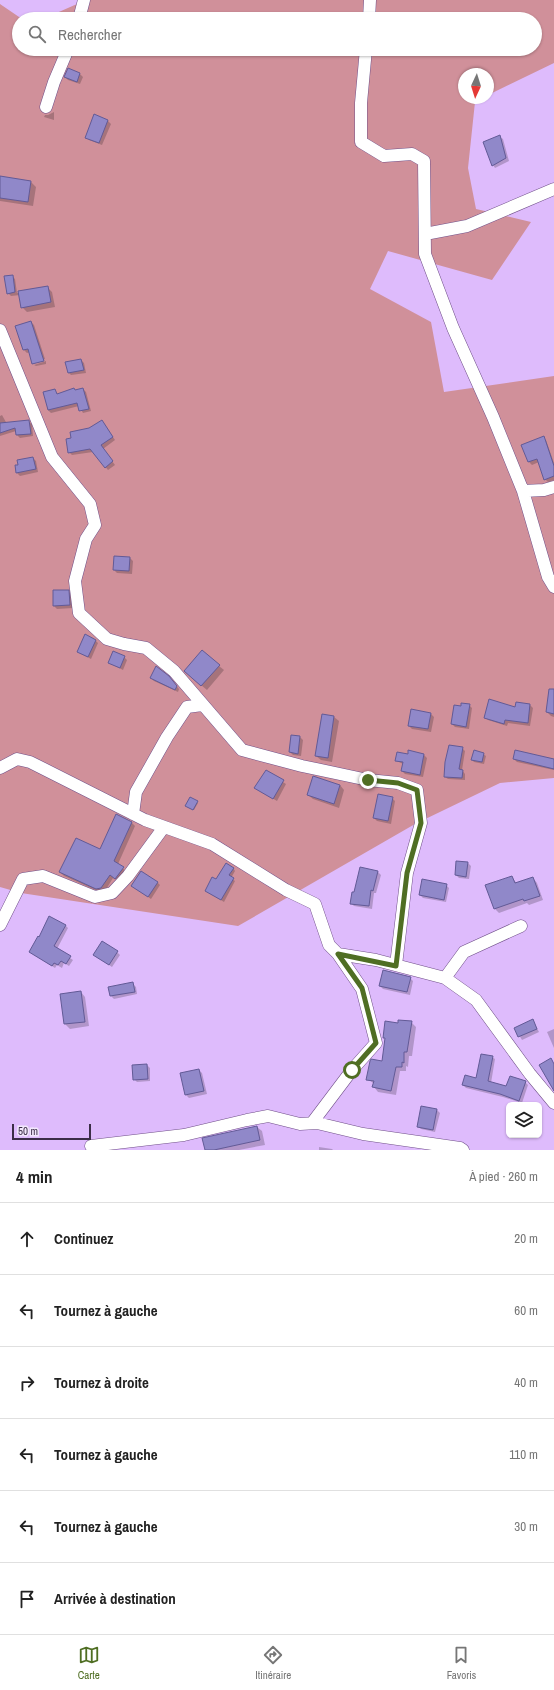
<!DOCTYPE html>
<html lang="fr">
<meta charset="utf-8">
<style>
:root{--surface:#fff;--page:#f6f6f6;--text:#222;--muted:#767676;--line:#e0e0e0;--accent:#4f6e23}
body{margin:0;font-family:"Archivo Narrow",sans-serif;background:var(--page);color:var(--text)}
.controls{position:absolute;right:12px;bottom:12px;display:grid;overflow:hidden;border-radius:6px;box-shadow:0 1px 3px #0004}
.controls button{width:36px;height:36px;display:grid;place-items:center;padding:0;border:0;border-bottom:1px solid var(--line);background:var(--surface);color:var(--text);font:20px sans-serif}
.compass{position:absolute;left:458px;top:68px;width:36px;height:36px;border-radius:50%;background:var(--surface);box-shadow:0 1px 3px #0004;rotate:184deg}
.scale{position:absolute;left:12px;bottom:10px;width:79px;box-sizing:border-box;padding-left:4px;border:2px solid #3b2d47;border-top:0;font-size:11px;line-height:14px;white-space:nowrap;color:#3b2d47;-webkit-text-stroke:3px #f2e8fc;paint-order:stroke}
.stop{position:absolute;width:12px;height:12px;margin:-9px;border:3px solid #4f6e23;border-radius:50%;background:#fff}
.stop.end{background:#4f6e23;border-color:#fff;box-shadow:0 1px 4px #0008}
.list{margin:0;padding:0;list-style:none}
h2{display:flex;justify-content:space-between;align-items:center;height:52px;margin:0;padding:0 16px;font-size:17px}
h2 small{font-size:13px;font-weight:400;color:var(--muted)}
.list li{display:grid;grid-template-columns:26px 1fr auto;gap:12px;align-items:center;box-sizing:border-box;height:72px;padding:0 16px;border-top:1px solid var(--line)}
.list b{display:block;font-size:15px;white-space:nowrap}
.list em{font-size:13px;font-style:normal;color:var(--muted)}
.icon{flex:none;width:22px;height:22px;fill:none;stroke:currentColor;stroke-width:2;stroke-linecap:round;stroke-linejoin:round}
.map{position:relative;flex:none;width:554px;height:1150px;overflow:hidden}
.search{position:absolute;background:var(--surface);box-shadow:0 1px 3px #0004;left:12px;right:12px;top:12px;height:44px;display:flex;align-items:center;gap:10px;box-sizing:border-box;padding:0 14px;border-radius:22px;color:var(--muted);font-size:15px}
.sheet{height:484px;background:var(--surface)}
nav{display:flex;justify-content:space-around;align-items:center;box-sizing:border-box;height:56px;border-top:1px solid var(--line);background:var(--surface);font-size:11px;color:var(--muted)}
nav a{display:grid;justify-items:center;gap:2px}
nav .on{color:var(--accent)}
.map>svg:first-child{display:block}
.green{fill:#d0909a}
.shadow{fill:#0003}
.building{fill:#9088c9;stroke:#625a96}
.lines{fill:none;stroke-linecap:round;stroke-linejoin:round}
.street-casing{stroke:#705089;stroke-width:13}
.street{stroke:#fff;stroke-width:12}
.route{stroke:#4f6e23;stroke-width:5}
</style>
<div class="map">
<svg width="554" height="1150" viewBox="0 0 554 1150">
<rect width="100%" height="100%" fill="#debbfc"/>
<path class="green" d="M 86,0 L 554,0 L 554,63 L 488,95 L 488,74 L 464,74 L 464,98 L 482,98 L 475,102 L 468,168 L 476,209 L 531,222 L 492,280 L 388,251 L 370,289 L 431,322 L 444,392 L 554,376 L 554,778 L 500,783 L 415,824 L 238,926 L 21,893 L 0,887 L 0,4 L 22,19 L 19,19 L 19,49 L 535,49 L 535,19 L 43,19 Z"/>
<path class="shadow" d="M 68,70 L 80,74 L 83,77 L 80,84 L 68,80 L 65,77 Z
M 54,112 L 54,120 L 44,117 L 45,115 L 48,115 Z
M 95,116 L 108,121 L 111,124 L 102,145 L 89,140 L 86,137 Z
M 500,137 L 503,139 L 509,161 L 495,168 L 493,165 Z
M 0,177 L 31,182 L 36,187 L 33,206 L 0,201 Z
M 12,276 L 15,279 L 17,293 L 47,287 L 52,292 L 55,307 L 27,312 L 22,307 L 20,295 L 11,296 L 8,293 Z
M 31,322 L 34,325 L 45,359 L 34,363 L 34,364 L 30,352 L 27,353 L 24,350 L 16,327 Z
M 81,360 L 84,363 L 86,373 L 71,375 L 69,373 Z
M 46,361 L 46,364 L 36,366 L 34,365 Z
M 83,389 L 86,392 L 91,411 L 83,413 L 79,406 L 51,413 L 48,410 L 44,393 L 55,390 L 58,395 Z
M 2,415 L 7,424 L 29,422 L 32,424 L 33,436 L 20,438 L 17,435 L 16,431 L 0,436 L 0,416 Z
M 104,424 L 115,440 L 103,449 L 115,465 L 108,470 L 93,452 L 72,455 L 69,452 L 72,439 Z
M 543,438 L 546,440 L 554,463 L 554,480 L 548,482 L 545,479 L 539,462 L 532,465 L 529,462 Z
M 33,458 L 36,461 L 38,472 L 20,476 L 17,473 L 16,466 Z
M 115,557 L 130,558 L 133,561 L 132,574 L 117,573 L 114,570 Z
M 68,591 L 71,594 L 73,608 L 57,609 L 54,606 Z
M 95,640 L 98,643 L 91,659 L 78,652 Z
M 124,657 L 127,660 L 123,670 L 109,663 Z
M 219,666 L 224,670 L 207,690 L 190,676 Z
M 151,678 L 172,681 L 179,689 L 178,692 L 154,681 Z
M 554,692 L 554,717 L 551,716 L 547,712 Z
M 517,703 L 530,705 L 533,708 L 530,726 L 508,723 L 507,726 L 488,720 L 485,717 L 516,708 Z
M 469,705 L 472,708 L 469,729 L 455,727 L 452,724 L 462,707 Z
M 412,711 L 431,714 L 434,717 L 431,732 L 412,729 L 409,726 Z
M 323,715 L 334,717 L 339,721 L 332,762 L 321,760 L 316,756 Z
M 292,736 L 300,737 L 303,740 L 301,756 L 293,755 L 290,752 Z
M 462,748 L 465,751 L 462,770 L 465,774 L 465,780 L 448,779 L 445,777 Z
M 409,752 L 424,755 L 427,758 L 423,777 L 405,774 L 402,771 L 403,764 L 397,761 L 409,755 Z
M 483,754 L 486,756 L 484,764 L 474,762 L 472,760 Z
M 514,759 L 554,760 L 554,770 L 517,762 Z
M 266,771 L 286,784 L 277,801 L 255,788 Z
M 340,785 L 344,790 L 339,808 L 313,799 L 308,795 Z
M 392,798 L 395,801 L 391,824 L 377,821 L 374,818 Z
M 197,802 L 198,803 L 194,810 L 187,807 Z
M 131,822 L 135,826 L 118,864 L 127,872 L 119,881 L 113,878 L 105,891 L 100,892 L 64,876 L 60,872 L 100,851 Z
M 468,863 L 471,866 L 469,879 L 459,878 L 456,875 Z
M 233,868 L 235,871 L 231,878 L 235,881 L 224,902 L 206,891 L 217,880 Z
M 361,868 L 378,872 L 381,875 L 376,893 L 374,893 L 372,909 L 354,906 L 351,903 Z
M 512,877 L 517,884 L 533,878 L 537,883 L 543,900 L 529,905 L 527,903 L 499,913 L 495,909 Z
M 157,882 L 160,885 L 151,899 L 132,886 Z
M 446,885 L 449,888 L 446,902 L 423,898 L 420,895 Z
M 65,925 L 68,928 L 57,949 L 73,960 L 69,966 L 64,963 L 62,968 L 57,965 L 55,968 L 30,952 Z
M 117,952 L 120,955 L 112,967 L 97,957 Z
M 410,978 L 413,981 L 410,995 L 383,989 L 380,986 Z
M 133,984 L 136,987 L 137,994 L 114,999 L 111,996 Z
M 81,992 L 85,997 L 89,1026 L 70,1029 L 65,1024 L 62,995 Z
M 533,1020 L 539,1032 L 522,1040 L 515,1028 Z
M 411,1022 L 416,1027 L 412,1056 L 409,1056 L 408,1067 L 406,1066 L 406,1071 L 400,1071 L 396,1095 L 378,1092 L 374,1087 L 374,1084 L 368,1079 L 383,1062 L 386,1039 L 384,1037 L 399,1024 Z
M 554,1029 L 554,1048 L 547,1032 Z
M 492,1057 L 495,1059 L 491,1083 L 507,1087 L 525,1082 L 528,1085 L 522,1103 L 503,1097 L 466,1088 L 463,1085 L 477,1079 Z
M 147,1065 L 150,1068 L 150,1081 L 137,1082 L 134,1079 Z
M 199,1070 L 202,1073 L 207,1094 L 189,1098 L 186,1095 Z
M 437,1110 L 440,1113 L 435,1132 L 421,1129 L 418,1126 Z
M 257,1127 L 262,1131 L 265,1145 L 239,1150 L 206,1150 Z
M 319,1147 L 332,1149 L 333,1150 L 319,1150 Z"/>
<path class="building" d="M 68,68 L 80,73 L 77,82 L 64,77 Z
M 94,114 L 108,120 L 99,143 L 85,138 Z
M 500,135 L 506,158 L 492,166 L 483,142 Z
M 0,176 L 31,181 L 28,202 L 0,198 Z
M 13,275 L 15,292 L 7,294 L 4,276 Z
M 48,286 L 51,302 L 21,308 L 18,291 Z
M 31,321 L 44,361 L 32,364 L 28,349 L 23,350 L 15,326 Z
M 81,359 L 84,370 L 68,373 L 65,362 Z
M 74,388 L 75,390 L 83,388 L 89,409 L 79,411 L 77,403 L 48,410 L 43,392 L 55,389 L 57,394 Z
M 29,420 L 31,434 L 16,435 L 15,428 L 0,433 L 0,423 Z
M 102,420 L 113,437 L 101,445 L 113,461 L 105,468 L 90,449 L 68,453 L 66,439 L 71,438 L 70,432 L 89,428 Z
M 544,436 L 554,466 L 554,476 L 544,480 L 537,459 L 528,462 L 521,445 Z
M 33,457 L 36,469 L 16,473 L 15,465 L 18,465 L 17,460 Z
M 114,556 L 130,557 L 129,571 L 113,570 Z
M 53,590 L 69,590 L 70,605 L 53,606 Z
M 85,634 L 96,640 L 88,657 L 77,652 Z
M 202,650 L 220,665 L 201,686 L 184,671 Z
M 113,651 L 125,656 L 120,668 L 108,663 Z
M 156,666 L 169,676 L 177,686 L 175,690 L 150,678 Z
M 549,689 L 554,689 L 554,714 L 546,712 Z
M 489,699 L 515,707 L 516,702 L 530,704 L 528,723 L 505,720 L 504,724 L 484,718 Z
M 461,703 L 470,704 L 466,727 L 451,724 L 454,705 L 461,706 Z
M 411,709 L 431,713 L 428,729 L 408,726 Z
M 322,714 L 334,716 L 328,758 L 315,756 Z
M 291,735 L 300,736 L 298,754 L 289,752 Z
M 449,745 L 463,747 L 459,769 L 463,770 L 462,778 L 444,777 L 445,762 Z
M 408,750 L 424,754 L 420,775 L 401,771 L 403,762 L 395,761 L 397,752 L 408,754 Z
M 474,750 L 484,753 L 482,762 L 471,760 Z
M 515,750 L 554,759 L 554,769 L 513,759 Z
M 266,770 L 284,780 L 273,799 L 254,788 Z
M 313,776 L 340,785 L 334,804 L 307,795 Z
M 378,794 L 393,797 L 388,821 L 373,818 Z
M 190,797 L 198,801 L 193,810 L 185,806 Z
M 116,814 L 132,822 L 114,861 L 124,867 L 115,879 L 110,875 L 101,888 L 96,889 L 59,872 L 76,838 L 100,849 Z
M 456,861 L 468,862 L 466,877 L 455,875 Z
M 226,863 L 234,868 L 229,875 L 234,878 L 221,900 L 205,891 L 212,877 L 216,879 Z
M 360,867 L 378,871 L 373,891 L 371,890 L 369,906 L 350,904 L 352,892 L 354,892 Z
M 141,871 L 158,882 L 148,897 L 131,886 Z
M 512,876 L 515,883 L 533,877 L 540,896 L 524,901 L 523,899 L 494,909 L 485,885 Z
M 422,879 L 447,884 L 444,900 L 419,895 Z
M 49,916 L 66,925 L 54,946 L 71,956 L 66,964 L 61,961 L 58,965 L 54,963 L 52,966 L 29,952 L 38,936 L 39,937 Z
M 102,941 L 118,951 L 109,965 L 93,955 Z
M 383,970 L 411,977 L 407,992 L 379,986 Z
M 133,982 L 135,992 L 110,996 L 108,987 Z
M 81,991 L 85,1022 L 64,1024 L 60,994 Z
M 533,1019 L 537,1029 L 518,1037 L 514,1028 Z
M 398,1020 L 412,1021 L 407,1052 L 404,1052 L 404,1063 L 402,1062 L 402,1067 L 396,1067 L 391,1091 L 372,1087 L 374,1081 L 366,1080 L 370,1061 L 371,1059 L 382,1061 L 385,1038 L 383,1038 L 385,1021 L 398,1023 Z
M 481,1054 L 493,1056 L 488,1081 L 506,1086 L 510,1076 L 526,1081 L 519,1101 L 500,1094 L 462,1085 L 465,1075 L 476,1078 Z
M 551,1058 L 554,1064 L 554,1091 L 539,1065 Z
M 147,1064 L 148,1079 L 133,1080 L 132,1065 Z
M 199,1069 L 204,1091 L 185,1095 L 180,1073 Z
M 421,1106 L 437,1109 L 433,1130 L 417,1127 Z
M 257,1126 L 260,1140 L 214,1150 L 205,1150 L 202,1138 Z"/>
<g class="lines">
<g class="street-casing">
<path id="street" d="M 79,19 L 84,0
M 369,19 L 370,0
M 366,49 L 361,103 L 361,142 L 384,156 L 412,154 L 424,161 L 425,254 L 453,328 L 493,417 L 523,491 L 548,577 L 554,587
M 46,107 L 54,82 L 68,49
M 425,234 L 467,226 L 554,189
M 0,330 L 52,457 L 90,504 L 95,525 L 86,539 L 75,581 L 79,613 L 107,639 L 124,644 L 146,648 L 174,671 L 242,750 L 302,766 L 368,780 L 398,783 L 417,790 L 421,823 L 407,873 L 396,965
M 523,491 L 544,490 L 554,487
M 0,768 L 17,759 L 30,762 L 145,820 L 212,844 L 286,890 L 315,904 L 329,945 L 338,954 L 376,960 L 445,978 L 476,1000 L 530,1074 L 554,1103
M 133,814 L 136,792 L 167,737 L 187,707 L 202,705
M 0,925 L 23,879 L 43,876 L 95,897 L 112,893 L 128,876 L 164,827
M 445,978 L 464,952 L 521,926
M 312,1123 L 352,1070 L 376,1043 L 362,989 L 338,954
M 91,1146 L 184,1135 L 247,1120 L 268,1116 L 300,1124 L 317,1123 L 363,1134 L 460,1148 L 463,1150"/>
</g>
<use href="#street" class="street"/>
</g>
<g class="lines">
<path class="route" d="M 352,1070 L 376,1043 L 362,988 L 338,954 L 396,966 L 407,873 L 421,823 L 417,790 L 398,783 L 368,780"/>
</g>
</svg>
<div class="controls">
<button><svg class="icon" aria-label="layers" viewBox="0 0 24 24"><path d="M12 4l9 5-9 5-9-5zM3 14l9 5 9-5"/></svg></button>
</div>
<svg class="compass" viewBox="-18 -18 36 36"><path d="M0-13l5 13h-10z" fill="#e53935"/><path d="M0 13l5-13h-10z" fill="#767676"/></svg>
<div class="scale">50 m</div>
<div class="stop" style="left:352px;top:1070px"></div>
<div class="stop end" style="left:368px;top:780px"></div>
<div class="search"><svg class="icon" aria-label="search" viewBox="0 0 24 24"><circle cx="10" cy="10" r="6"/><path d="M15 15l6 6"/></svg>Rechercher</div>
</div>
<section class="sheet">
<h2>4 min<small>À pied · 260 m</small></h2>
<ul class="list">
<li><svg class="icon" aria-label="ahead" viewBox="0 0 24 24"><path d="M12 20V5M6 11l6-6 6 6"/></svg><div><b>Continuez</b></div><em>20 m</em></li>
<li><svg class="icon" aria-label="left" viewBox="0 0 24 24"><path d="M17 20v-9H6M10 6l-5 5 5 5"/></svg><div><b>Tournez à gauche</b></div><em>60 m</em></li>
<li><svg class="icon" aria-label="right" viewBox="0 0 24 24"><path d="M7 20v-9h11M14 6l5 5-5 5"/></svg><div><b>Tournez à droite</b></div><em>40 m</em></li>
<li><svg class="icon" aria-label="left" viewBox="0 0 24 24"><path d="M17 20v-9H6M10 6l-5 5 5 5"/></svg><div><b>Tournez à gauche</b></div><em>110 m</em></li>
<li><svg class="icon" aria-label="left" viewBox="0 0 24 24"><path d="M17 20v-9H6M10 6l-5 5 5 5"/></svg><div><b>Tournez à gauche</b></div><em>30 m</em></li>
<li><svg class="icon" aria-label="arrive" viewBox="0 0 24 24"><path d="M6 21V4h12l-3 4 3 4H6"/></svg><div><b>Arrivée à destination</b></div></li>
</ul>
</section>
<nav>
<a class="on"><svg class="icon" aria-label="map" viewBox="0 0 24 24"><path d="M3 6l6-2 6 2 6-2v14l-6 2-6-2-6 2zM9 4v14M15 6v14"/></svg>Carte</a>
<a><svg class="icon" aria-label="directions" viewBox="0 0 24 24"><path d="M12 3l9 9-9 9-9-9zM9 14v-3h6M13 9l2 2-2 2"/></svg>Itinéraire</a>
<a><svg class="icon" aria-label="saved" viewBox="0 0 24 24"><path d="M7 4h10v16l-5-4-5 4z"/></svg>Favoris</a>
</nav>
